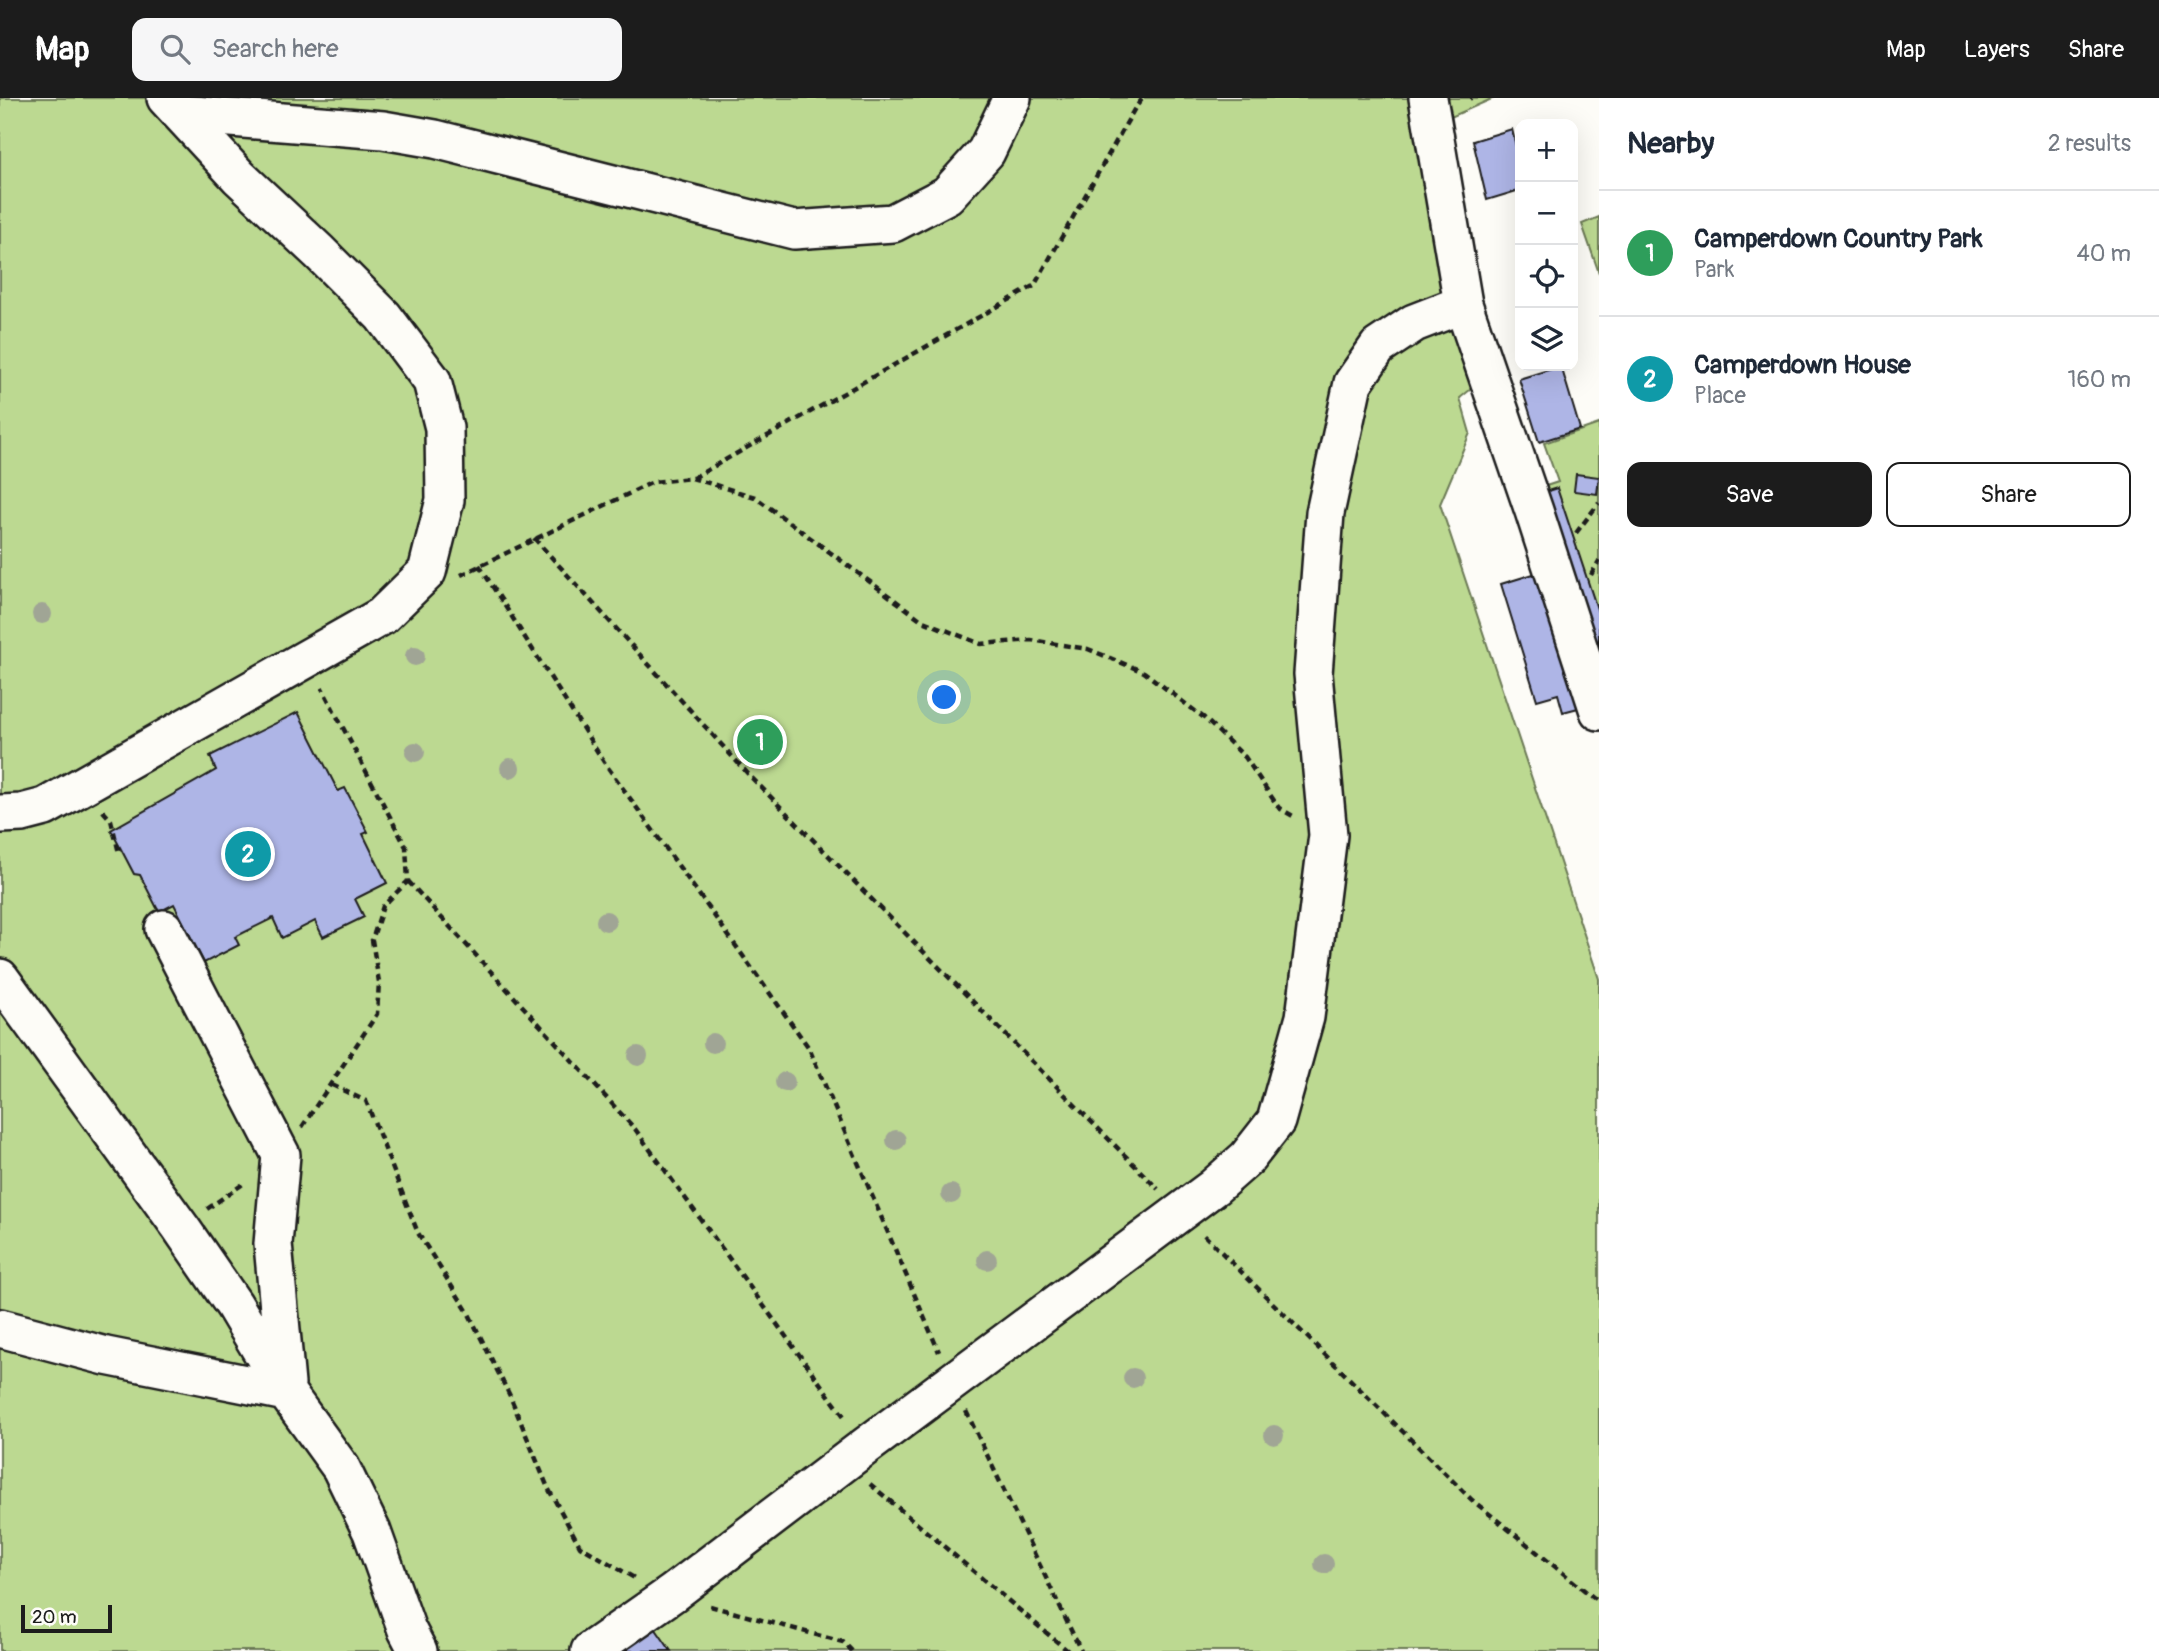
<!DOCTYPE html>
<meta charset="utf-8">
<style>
:root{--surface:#fff;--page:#f6f6f7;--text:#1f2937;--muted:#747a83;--line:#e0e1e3;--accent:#1c1c1c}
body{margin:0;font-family:Pangolin,sans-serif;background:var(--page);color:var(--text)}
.controls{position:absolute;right:21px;top:21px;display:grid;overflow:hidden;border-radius:14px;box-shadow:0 7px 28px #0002}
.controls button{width:63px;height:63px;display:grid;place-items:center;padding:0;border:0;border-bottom:2px solid var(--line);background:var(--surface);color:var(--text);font:35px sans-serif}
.scale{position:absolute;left:21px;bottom:18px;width:91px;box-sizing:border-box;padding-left:7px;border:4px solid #1c1c1c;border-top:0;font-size:19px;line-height:24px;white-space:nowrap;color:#1c1c1c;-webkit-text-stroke:5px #fdfcf7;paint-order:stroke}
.you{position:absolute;left:945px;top:600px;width:24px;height:24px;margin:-18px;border:5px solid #fff;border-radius:50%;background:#1a73e8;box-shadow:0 0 0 10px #1a73e833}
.badge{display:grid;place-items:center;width:46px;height:46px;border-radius:50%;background:var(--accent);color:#fff;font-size:23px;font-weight:700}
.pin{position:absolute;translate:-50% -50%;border:4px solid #fff;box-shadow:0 2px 7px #0006}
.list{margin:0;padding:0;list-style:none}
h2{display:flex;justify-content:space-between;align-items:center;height:91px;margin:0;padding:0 28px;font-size:30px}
h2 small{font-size:23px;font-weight:400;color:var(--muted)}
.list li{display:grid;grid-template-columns:46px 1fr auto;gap:21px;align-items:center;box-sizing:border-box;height:126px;padding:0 28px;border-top:2px solid var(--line)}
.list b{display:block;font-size:26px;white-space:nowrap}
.list p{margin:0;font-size:23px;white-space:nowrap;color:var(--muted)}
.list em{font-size:23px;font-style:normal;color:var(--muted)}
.actions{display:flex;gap:14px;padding:21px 28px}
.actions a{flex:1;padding:16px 0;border:2px solid var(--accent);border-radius:14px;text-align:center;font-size:24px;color:var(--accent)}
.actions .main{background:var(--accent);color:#fff}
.icon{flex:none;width:38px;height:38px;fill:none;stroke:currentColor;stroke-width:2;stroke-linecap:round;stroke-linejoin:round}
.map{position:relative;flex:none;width:1599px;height:1553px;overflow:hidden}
header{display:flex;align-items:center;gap:42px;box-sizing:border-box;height:98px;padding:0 35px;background:var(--accent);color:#fff}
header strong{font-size:33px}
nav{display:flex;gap:38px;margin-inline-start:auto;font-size:24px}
.search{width:490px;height:63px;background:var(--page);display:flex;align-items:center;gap:18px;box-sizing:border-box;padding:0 24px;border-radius:14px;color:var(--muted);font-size:26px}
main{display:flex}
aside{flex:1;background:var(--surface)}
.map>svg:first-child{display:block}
.green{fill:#bcd991;stroke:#6c7a56;stroke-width:2}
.building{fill:#aeb5e6;stroke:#1c1c1c;stroke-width:2}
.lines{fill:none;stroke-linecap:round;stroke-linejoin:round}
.minor-casing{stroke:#1c1c1c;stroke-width:42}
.path{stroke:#1c1c1c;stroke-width:4.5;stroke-dasharray:7 5;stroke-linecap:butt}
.minor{stroke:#fdfcf7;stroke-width:37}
.tree{fill:#a0a595}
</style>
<header>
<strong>Map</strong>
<div class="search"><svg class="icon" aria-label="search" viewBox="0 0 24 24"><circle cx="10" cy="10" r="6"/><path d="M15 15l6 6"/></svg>Search here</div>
<nav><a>Map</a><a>Layers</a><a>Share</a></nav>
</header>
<main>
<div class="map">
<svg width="1599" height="1553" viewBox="0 0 1599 1553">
<rect width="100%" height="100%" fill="#fdfcf7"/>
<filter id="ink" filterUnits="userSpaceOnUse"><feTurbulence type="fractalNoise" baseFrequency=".0143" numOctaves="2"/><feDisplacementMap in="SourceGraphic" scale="14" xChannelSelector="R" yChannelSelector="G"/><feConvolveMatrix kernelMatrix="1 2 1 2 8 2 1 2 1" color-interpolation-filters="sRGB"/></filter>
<g filter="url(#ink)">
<path class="green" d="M 0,0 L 1494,0 L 1446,21 L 1487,225 L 1487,278 L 1460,300 L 1470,335 L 1440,406 L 1599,881 L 1599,1553 L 0,1553 Z
M 1599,119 L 1599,175 L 1582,126 Z
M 1599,326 L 1599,591 L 1534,392 L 1558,384 L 1544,345 Z"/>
<path class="building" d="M 1512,31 L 1520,66 L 1520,92 L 1487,102 L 1473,43 Z
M 1561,268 L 1580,331 L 1539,344 L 1519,281 Z
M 1576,376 L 1599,379 L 1597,396 L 1574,393 Z
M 1557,390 L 1599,517 L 1599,578 L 1538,396 Z
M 1540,474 L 1582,609 L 1563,614 L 1558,596 L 1537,602 L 1501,486 Z
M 298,614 L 338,693 L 345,690 L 368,734 L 363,736 L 387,785 L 355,801 L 364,819 L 323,839 L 315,823 L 282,840 L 273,820 L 235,839 L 239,847 L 204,865 L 174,806 L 159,814 L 140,777 L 134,776 L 111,732 L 216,672 L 210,658 Z
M 653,1527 L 671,1553 L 614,1553 Z"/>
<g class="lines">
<g class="minor-casing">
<path id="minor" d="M 181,16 L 383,32 L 435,41 L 794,132 L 893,125 L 947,97 L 986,54 L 1012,0
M 1463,206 L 1534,413 L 1599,613
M 1,716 L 22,715 L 45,709 L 382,518 L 427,474 L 445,402 L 444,330 L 432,283 L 383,218 L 319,154 L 239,79 L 166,0
M 164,831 L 281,1057 L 273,1146 L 286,1286
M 0,880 L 181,1130 L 234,1207 L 286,1294 L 341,1370 L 372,1434 L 407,1532 L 418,1553
M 0,1230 L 106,1258 L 286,1294
M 590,1553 L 673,1495 L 866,1348 L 1214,1089 L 1247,1060 L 1276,1023 L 1305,919 L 1328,737 L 1313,576 L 1325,415 L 1353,285 L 1378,249 L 1414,225 L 1463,206 L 1428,0"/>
</g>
<path class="path" d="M 1470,0 L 1472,0
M 693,380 L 1034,188 L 1135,10 L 1143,0
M 1598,388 L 1599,388
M 1576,435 L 1599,405
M 534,440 L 749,677 L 1158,1091
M 479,467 L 604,664 L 809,950 L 939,1254
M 461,477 L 653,384 L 692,380 L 755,399 L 923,523 L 981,546 L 1031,542 L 1088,551 L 1144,574 L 1203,619 L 1245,659 L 1279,710 L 1293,718
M 1591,477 L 1599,463
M 103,713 L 111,722 L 119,755
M 408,783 L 635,1031 L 846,1321
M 332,987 L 366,1003 L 418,1135 L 468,1214 L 510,1298 L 548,1390 L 580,1448 L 636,1481
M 302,1029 L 377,916 L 379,884 L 372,842 L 383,808 L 408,783 L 406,749 L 322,590
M 207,1111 L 246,1084
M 1204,1137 L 1472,1402 L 1599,1504
M 966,1313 L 1081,1553
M 870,1386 L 1068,1553
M 710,1508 L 843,1544 L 852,1553"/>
<use href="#minor" class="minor"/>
</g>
<g class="tree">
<circle cx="42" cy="516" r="10"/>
<circle cx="415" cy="558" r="10"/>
<circle cx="415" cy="654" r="10"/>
<circle cx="510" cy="670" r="10"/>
<circle cx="606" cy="823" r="10"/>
<circle cx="713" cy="945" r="10"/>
<circle cx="638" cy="958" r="10"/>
<circle cx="785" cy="984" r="10"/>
<circle cx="896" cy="1042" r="10"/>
<circle cx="951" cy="1096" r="10"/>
<circle cx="987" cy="1162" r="10"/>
<circle cx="1133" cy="1280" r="10"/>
<circle cx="1274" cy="1337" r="10"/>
<circle cx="1324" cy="1466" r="10"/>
</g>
</g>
</svg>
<div class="controls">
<button>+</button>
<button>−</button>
<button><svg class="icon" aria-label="locate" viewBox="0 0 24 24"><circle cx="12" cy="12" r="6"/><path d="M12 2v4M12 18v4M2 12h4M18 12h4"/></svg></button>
<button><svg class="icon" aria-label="layers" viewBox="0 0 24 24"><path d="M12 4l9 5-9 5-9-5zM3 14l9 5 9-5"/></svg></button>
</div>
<div class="scale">20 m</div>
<div class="you"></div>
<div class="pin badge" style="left:760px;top:644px;background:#2e9e5b">1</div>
<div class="pin badge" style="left:248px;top:756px;background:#0f9aa8">2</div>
</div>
<aside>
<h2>Nearby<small>2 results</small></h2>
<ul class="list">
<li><span class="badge" style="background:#2e9e5b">1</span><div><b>Camperdown Country Park</b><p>Park</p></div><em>40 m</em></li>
<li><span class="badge" style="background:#0f9aa8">2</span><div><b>Camperdown House</b><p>Place</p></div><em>160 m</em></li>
</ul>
<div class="actions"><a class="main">Save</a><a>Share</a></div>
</aside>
</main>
